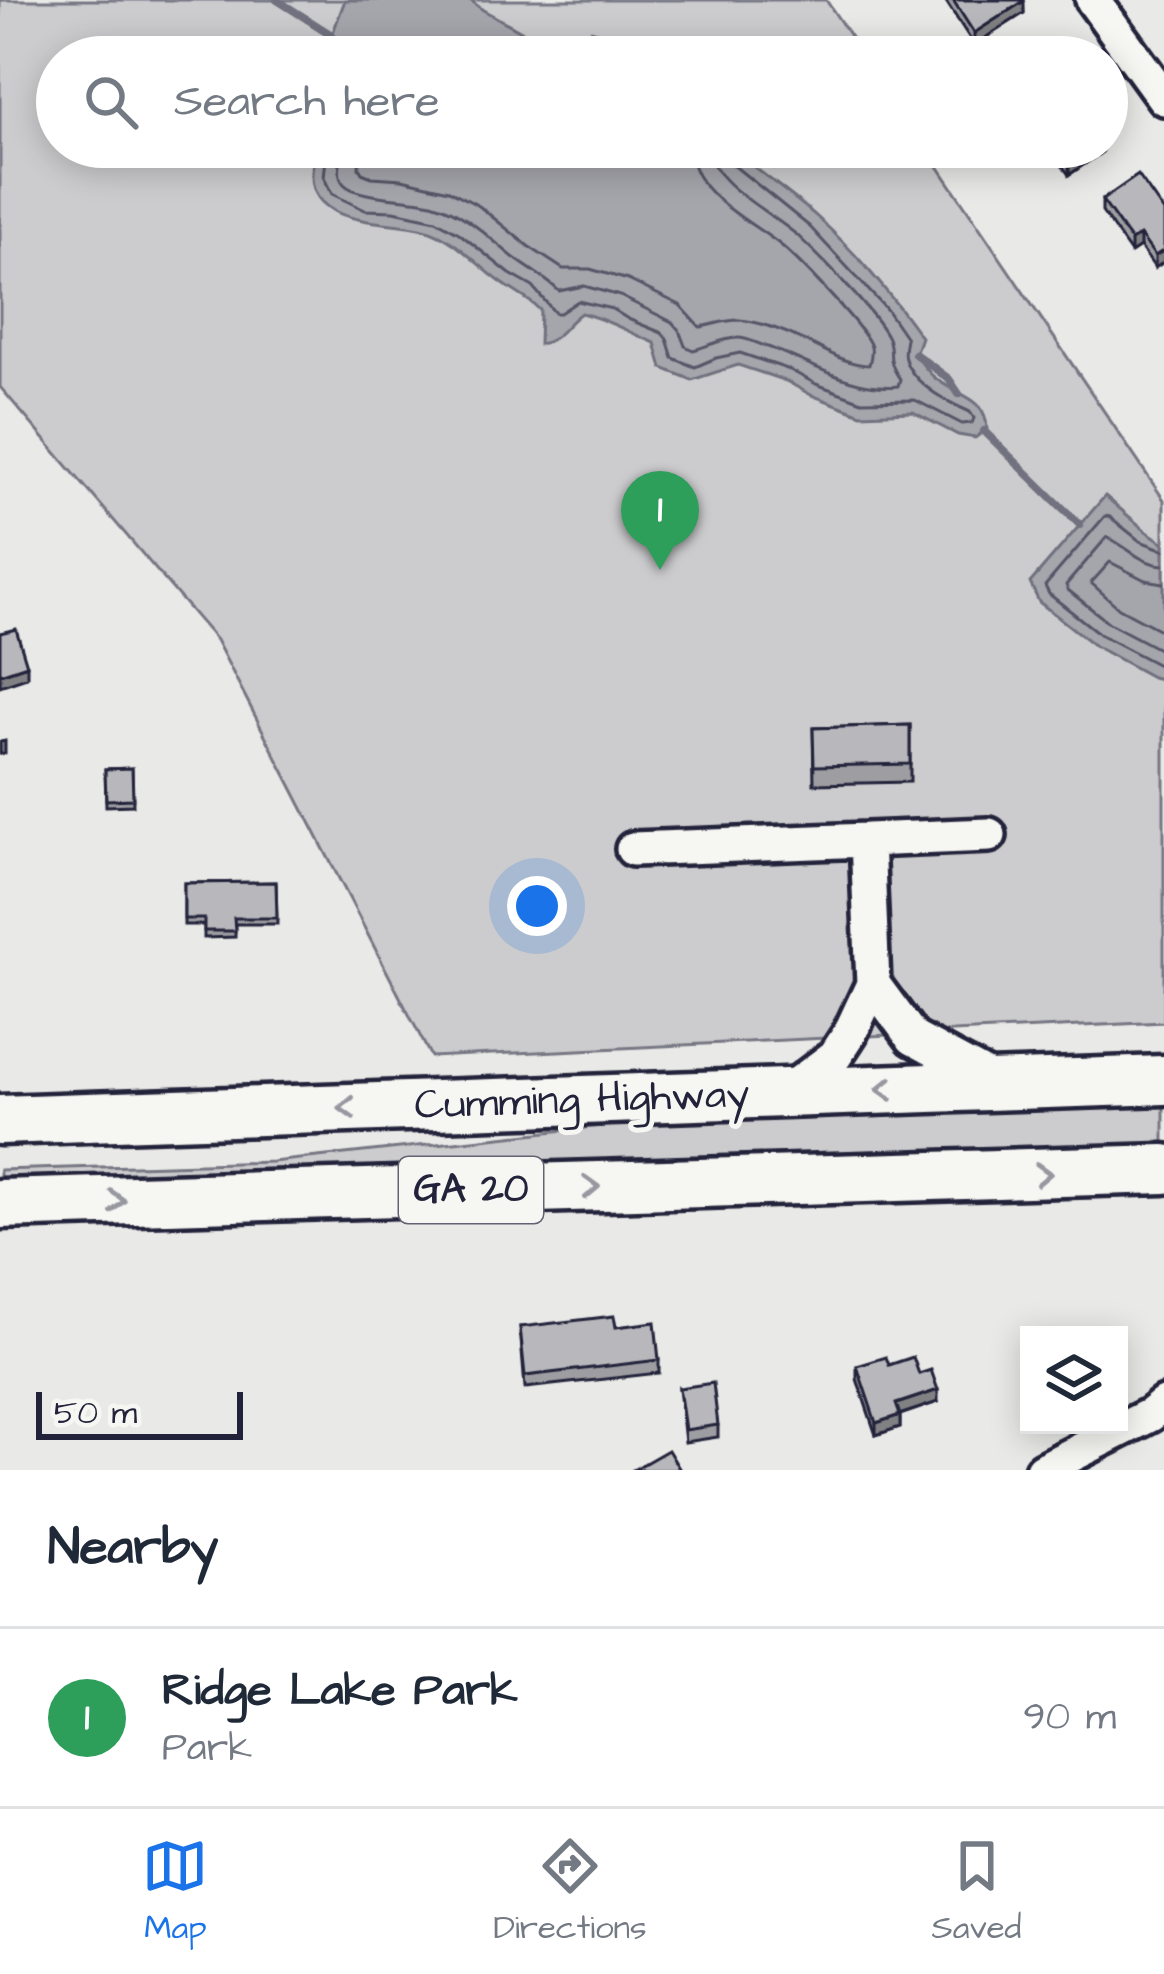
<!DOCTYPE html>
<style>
:root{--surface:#fff;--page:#f6f6f7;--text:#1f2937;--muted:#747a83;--line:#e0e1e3;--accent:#1a73e8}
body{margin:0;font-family:"Architects Daughter",sans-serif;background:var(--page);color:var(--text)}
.controls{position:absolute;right:36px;bottom:36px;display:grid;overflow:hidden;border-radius:0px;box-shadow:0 6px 30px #0003}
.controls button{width:108px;height:108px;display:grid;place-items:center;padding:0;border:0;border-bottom:3px solid var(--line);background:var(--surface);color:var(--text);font:60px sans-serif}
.scale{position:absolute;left:36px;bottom:30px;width:207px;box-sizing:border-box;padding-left:12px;border:6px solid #22223b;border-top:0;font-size:33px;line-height:42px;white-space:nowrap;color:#22223b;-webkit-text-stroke:9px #f6f6f2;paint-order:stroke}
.you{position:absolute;left:537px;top:906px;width:42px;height:42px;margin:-30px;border:9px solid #fff;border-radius:50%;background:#1a73e8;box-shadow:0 0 0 18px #1a73e833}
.badge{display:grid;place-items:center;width:78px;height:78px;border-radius:50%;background:var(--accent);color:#fff;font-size:39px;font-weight:700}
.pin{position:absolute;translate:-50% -99px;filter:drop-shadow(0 3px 6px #0008)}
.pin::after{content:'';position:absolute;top:63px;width:42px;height:36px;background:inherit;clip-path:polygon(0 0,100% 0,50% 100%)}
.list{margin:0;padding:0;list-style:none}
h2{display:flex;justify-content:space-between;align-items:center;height:156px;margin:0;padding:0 48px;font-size:51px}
h2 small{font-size:39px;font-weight:400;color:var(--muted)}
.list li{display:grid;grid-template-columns:78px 1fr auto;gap:36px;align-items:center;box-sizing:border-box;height:180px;padding:0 48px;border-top:3px solid var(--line)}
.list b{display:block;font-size:45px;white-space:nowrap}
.list p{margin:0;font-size:39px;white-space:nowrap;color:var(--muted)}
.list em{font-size:39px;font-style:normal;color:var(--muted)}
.icon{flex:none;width:66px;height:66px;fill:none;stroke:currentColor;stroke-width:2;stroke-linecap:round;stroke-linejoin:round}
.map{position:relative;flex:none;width:1164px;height:1470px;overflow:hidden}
.search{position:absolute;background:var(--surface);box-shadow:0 6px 30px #0003;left:36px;right:36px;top:36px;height:132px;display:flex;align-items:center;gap:30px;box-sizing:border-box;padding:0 42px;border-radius:66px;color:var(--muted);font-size:45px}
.sheet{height:336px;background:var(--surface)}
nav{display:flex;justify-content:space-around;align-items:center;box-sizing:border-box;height:168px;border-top:3px solid var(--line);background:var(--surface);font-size:33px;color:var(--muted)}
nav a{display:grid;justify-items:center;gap:6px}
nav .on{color:var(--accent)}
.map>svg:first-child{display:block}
.green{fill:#ccccce;stroke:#777784;stroke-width:3}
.water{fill:#a5a5ac;stroke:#71717f;stroke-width:3}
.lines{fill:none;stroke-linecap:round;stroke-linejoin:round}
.shore{stroke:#565668;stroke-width:3}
.stream{stroke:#71717f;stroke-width:8}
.minor-casing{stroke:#22223b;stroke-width:42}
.highway-casing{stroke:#22223b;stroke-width:57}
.minor{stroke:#f6f6f2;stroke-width:33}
.highway{stroke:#f6f6f2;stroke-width:48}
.wall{fill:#9e9ea2;stroke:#22223b;stroke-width:3}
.shaded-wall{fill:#818184;stroke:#22223b;stroke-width:3}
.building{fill:#b8b8bc;stroke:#22223b;stroke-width:3}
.oneway{stroke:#9797a0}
.labels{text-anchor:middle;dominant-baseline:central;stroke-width:10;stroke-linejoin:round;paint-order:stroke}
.shield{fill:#f6f6f2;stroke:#626272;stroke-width:3}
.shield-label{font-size:39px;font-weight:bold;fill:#22223b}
.street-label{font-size:42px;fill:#22223b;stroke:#f6f6f2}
</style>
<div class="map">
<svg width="1164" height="1470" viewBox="0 0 1164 1470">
<rect width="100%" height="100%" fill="#e9e9e7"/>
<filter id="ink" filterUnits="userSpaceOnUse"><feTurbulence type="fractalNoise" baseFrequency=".00833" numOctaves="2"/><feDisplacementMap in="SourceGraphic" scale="24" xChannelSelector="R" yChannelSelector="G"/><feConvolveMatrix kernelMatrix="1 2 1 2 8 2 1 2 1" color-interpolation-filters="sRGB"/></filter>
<g filter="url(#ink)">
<path class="green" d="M 0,0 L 826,0 L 864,57 L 57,57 L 57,147 L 925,147 L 1164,500 L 1164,1022 L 431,1057 L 216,640 L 0,387 Z
M 1164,1091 L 1164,1148 L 0,1188 L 0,1170 L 272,1162 L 748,1110 Z"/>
<path class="water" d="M 345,0 L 470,0 L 483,10 L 556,50 L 591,30 L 617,38 L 632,57 L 329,57 L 332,35 Z
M 316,147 L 730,147 C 758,172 789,192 817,217 C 856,252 891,295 921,337 L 915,354 C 921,362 927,371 934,377 C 957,397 986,395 987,429 L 975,438 L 958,435 L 913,412 L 861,414 L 811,395 L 786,381 L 738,365 L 692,380 L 662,368 L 655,343 C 630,333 607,319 581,313 C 565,324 560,340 539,344 L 540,310 C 528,298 516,293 502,283 C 477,266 457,239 427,230 C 393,219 311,229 312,175 C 312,166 315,156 316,147 Z
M 1105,496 L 1146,531 L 1164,543 L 1164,680 L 1152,677 L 1095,646 L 1039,602 L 1030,583 Z"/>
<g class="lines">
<path class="shore" d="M 327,147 L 324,178 L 332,194 L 365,210 L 394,211 L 436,220 L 459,233 L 510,274 L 533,287 L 555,313 L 560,313 L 578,301 L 612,309 L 628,319 L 662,333 L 667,339 L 673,358 L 695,367 L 716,358 L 740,353 L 790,370 L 816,384 L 862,401 L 915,400 L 962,424 L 972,423 L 974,418 L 970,412 C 947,402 913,385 905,359 C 903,353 905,344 906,338 L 886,309 L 810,227 L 727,160 L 723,147
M 342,147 C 342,158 335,175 344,184 C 358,199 413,197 435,204 C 466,213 489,238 513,257 C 529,269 544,277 559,291 L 584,286 L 620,296 L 672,322 L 679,330 L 685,346 L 693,350 C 707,347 722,338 738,338 C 747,338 756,343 765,346 C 809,361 850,391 898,386 L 900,379 C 884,357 895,351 887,336 C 873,310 821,258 799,237 C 773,213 710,184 708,147
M 360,147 L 359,168 L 362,173 L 372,177 L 402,179 L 449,190 L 479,206 L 528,246 L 563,269 L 590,269 L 628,280 L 680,305 L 700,327 C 712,325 726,320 739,320 C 759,321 787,332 805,341 C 826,350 846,365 869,365 C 870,361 872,351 871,347 C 867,330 799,261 783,247 C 750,220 691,195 690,147
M 1164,550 L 1140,541 L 1110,517 L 1105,516 L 1045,586 L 1049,594 L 1101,635 L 1164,668
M 1164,565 C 1140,564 1127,546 1107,537 L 1066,585 L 1068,590 L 1109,623 L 1164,652
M 1164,583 L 1145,580 L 1110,562 L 1091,583 L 1119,608 L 1164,632"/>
<path class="stream" d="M 277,0 L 332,35
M 915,354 L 949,379 L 959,394
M 984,431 L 1080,525"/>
<g class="minor-casing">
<path id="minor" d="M 1093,0 L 1164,98
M 633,849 L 867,840
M 873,984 L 913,1038 L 995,1082
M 786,1093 L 835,1056 L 850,1033 L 873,984 L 867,840 L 989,835
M 1042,1470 L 1150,1415 L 1164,1404"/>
</g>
<g class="highway-casing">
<path id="highway" d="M 0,1120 L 1164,1080
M 0,1204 L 1164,1169"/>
</g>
<use href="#minor" class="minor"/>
<use href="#highway" class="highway"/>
</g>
<path class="wall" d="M 945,0 L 1023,0 L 1024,13 L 974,45 Z
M 1049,147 L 1102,147 L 1102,152 L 1069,175 Z
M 1102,200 L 1164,212 L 1155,268 L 1140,247 L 1131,253 L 1102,212 Z
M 910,725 L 910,782 L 814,784 L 813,728 Z
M 132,768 L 133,805 L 106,806 L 105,769 Z
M 276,882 L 277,924 L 235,924 L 235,937 L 204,938 L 204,925 L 184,925 L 184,883 Z
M 520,1327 L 616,1327 L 659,1360 L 659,1373 L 525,1388 Z
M 889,1365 L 919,1374 L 938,1402 L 900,1415 L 900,1427 L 876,1435 L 857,1379 L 857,1366 Z
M 679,1388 L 718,1425 L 718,1437 L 685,1442 Z"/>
<path class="shaded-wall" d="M 1024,1 L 1024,13 L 974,45 L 974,33 Z
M 1091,147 L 1102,147 L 1102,152 L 1069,175 L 1069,163 Z
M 1140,235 L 1140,247 L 1131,253 L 1131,241 Z
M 1164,250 L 1164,262 L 1155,268 L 1155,256 Z
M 27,665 L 27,677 L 0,686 L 0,674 Z
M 5,741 L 5,753 L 0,754 L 0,742 Z
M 938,1390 L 938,1402 L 896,1416 L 896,1404 Z
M 900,1415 L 900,1427 L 876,1435 L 876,1423 Z"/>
<path class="building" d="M 953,0 L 1023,0 L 1024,1 L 974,33 Z
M 1058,147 L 1091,147 L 1069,163 Z
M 1138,175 L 1164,212 L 1164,250 L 1155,256 L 1140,235 L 1131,241 L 1102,200 Z
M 16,629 L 27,665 L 0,674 L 0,633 Z
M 910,725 L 910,764 L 814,766 L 813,728 Z
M 132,768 L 133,799 L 106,800 L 105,769 Z
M 276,882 L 277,918 L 234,918 L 235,931 L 204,931 L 204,919 L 184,919 L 184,883 Z
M 614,1316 L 616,1327 L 655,1322 L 659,1360 L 525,1376 L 520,1327 Z
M 886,1357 L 889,1365 L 913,1357 L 919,1374 L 931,1370 L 938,1390 L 896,1404 L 900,1415 L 876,1423 L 857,1366 Z
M 713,1383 L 718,1425 L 685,1430 L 679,1388 Z
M 668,1450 L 680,1470 L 633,1470 Z"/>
<defs><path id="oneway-chevron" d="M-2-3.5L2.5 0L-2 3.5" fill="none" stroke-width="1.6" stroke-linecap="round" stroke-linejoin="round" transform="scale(3)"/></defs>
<g class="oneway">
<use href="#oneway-chevron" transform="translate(885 1089) rotate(178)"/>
<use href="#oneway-chevron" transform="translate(347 1108) rotate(178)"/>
<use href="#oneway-chevron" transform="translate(1043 1174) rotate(-2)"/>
<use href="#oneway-chevron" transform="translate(591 1187) rotate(-2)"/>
<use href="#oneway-chevron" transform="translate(117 1201) rotate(-2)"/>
</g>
</g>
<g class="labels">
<rect class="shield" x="399" y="1157" width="144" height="66" rx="9"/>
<g class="shield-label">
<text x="471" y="1190">GA 20</text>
</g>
<g class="street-label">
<text transform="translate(582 1100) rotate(-2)">Cumming Highway</text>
</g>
</g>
</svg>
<div class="controls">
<button><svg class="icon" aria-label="layers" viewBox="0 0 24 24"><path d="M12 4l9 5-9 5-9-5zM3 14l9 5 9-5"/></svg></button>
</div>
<div class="scale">50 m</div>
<div class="you"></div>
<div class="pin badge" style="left:660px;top:570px;background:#2e9e5b">1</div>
<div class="search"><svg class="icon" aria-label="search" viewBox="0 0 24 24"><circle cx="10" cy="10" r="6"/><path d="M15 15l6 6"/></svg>Search here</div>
</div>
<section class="sheet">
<h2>Nearby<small></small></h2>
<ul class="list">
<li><span class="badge" style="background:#2e9e5b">1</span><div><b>Ridge Lake Park</b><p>Park</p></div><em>90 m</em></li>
</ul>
</section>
<nav>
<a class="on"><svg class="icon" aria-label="map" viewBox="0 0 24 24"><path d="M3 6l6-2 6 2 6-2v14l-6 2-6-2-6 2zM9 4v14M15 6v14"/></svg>Map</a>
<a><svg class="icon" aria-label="directions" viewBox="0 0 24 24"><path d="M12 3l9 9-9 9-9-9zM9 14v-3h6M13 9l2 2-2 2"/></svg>Directions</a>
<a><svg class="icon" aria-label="saved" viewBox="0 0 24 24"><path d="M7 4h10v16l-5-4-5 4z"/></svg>Saved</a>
</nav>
